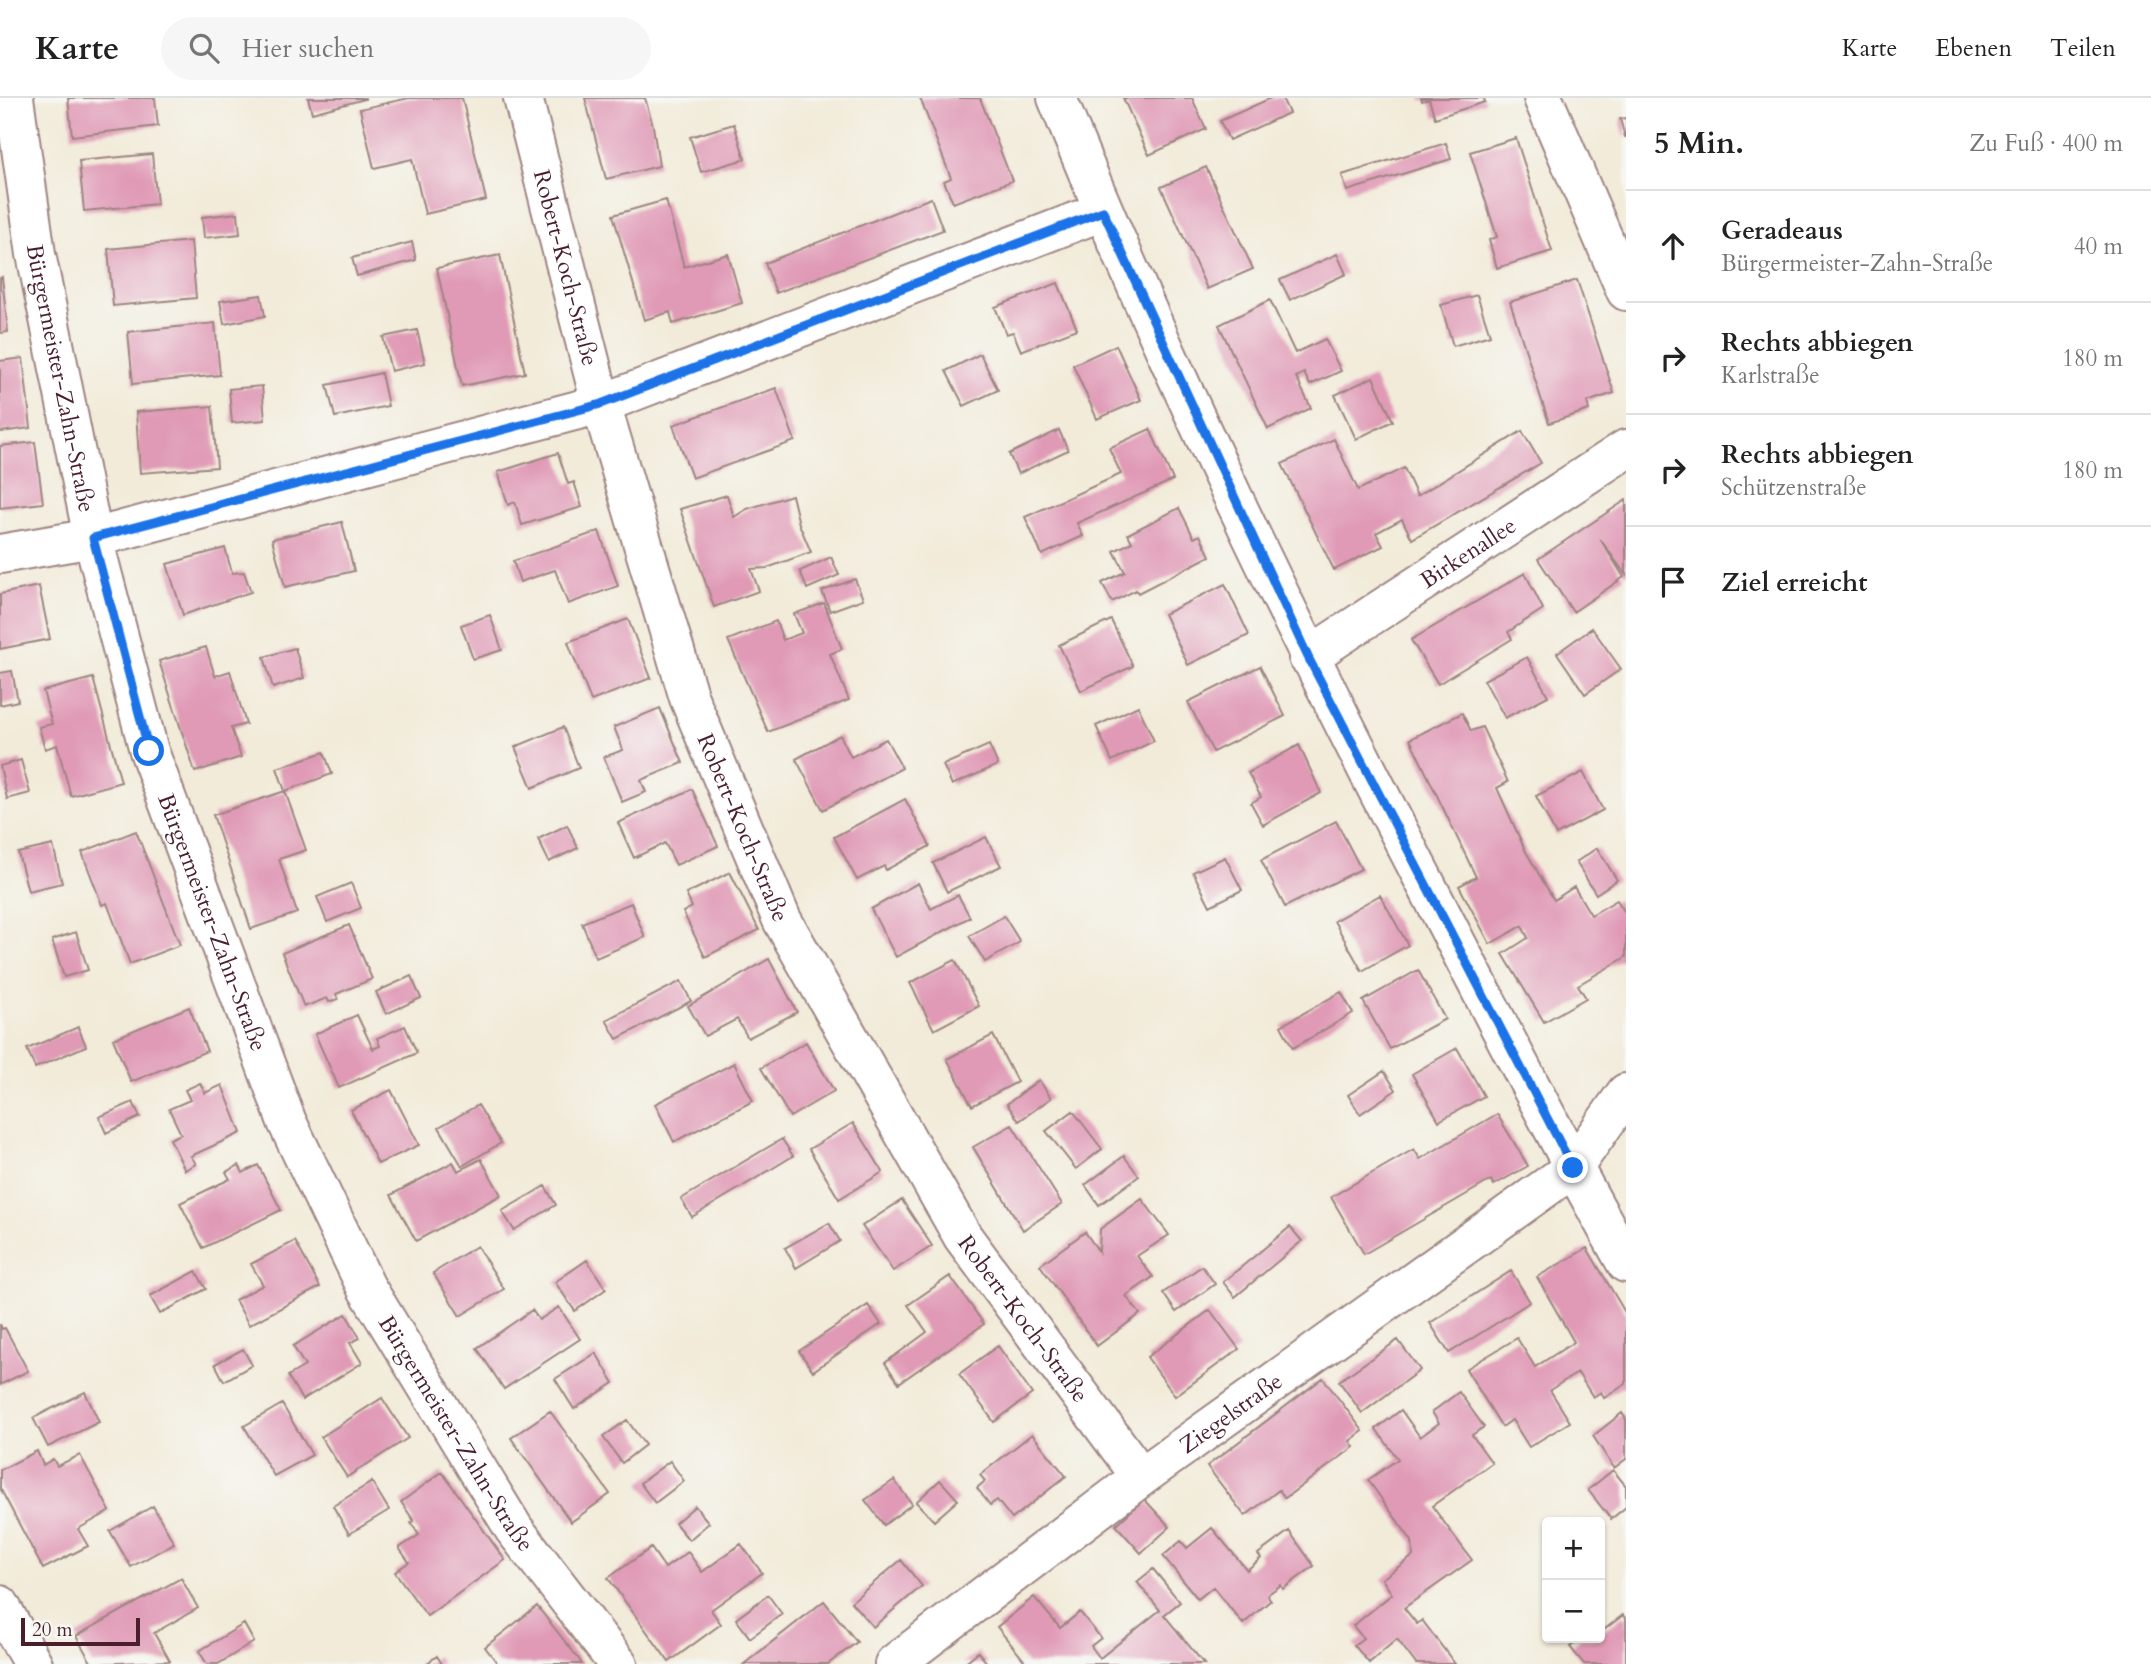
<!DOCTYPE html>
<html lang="de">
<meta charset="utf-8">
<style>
:root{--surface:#fff;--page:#f6f6f6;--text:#222;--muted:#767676;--line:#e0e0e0}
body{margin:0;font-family:Cardo,serif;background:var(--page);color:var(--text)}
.controls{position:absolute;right:21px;bottom:21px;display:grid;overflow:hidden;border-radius:7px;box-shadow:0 2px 5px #0004}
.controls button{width:63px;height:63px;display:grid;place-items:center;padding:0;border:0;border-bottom:2px solid var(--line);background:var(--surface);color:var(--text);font:35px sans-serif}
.scale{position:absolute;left:21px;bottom:18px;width:119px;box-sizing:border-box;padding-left:7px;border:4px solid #4a1f2b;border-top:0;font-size:19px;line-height:24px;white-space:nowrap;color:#4a1f2b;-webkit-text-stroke:5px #f6f6f2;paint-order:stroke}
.stop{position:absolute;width:21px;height:21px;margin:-16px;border:5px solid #1a73e8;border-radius:50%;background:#fff}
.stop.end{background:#1a73e8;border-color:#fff;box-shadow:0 2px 7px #0008}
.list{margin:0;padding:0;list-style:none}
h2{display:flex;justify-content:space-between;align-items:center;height:91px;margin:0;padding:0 28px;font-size:30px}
h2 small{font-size:23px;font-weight:400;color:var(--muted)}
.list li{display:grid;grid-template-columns:46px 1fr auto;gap:21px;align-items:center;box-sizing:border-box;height:112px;padding:0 28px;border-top:2px solid var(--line)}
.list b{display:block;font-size:26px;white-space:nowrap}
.list p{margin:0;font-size:23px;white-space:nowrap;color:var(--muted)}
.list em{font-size:23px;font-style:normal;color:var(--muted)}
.icon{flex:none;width:38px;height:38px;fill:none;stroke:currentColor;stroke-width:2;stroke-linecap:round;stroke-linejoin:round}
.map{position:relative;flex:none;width:1626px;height:1566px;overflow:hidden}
header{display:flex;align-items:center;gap:42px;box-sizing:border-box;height:98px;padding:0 35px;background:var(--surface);border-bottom:2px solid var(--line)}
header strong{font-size:33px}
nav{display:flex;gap:38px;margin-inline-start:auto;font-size:24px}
.search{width:490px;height:63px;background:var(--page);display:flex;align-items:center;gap:18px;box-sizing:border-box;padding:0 24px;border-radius:38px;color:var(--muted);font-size:26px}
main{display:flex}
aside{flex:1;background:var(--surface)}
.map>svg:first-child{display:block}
.building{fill:#e09ab6}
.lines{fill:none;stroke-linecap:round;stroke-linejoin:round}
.minor-casing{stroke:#9e8582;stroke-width:42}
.minor{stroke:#fff;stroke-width:38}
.route{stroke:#1a73e8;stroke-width:9}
.labels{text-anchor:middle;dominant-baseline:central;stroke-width:7;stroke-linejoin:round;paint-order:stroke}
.street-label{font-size:23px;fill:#4a1f2b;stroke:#f6f6f2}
</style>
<header>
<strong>Karte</strong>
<div class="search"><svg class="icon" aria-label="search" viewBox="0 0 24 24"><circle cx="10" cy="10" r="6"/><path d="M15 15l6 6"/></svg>Hier suchen</div>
<nav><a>Karte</a><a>Ebenen</a><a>Teilen</a></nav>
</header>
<main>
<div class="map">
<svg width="1626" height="1566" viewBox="0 0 1626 1566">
<rect width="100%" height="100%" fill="#f6f6f2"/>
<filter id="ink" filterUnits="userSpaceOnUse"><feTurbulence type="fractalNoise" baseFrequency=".0143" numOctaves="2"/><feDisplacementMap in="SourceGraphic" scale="14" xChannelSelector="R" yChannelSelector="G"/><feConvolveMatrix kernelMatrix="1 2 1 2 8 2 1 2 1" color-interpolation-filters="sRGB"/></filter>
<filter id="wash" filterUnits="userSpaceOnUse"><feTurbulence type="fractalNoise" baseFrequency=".00686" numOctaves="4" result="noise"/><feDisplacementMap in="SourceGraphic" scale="28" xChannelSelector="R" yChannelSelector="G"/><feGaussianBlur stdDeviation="1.57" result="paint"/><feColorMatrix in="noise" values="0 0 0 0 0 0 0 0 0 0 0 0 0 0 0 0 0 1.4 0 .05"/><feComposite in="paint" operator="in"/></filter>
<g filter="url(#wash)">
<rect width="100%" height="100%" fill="#f2ebd9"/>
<g id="blocks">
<path class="building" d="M 68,0 L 155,0 L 158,28 L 72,38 Z
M 308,0 L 365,0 L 365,1 L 312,15 Z
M 409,0 L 462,0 L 486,102 L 425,116 L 412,61 L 374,70 L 360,11 Z
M 585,0 L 645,0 L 653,28 L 659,68 L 606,81 Z
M 920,0 L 980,0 L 1012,83 L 953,105 L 944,83 L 951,80 Z
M 1123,0 L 1192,0 L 1206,31 L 1149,57 Z
M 1271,0 L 1282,0 L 1289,15 L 1229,42 L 1220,23 Z
M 1421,0 L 1484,0 L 1485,4 L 1435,20 L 1429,1 L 1422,3 Z
M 1626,20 L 1626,39 L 1625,39 L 1620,21 Z
M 734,26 L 745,61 L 701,74 L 690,39 Z
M 1516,40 L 1552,153 L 1497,170 L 1489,142 L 1497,139 L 1470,54 Z
M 1446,45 L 1451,61 L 1347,93 L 1342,77 Z
M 152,56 L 157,106 L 84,113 L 79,63 Z
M 1206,69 L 1253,171 L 1207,191 L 1161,89 Z
M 931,100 L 943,132 L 776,195 L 765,165 Z
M 666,102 L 684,169 L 728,156 L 742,205 L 673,226 L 670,214 L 644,222 L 613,117 Z
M 238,115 L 240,136 L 204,140 L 202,119 Z
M 191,143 L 196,200 L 113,208 L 108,151 Z
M 412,144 L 416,162 L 357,178 L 352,160 Z
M 1337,156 L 1346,176 L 1290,202 L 1280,182 Z
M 500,157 L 525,275 L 462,288 L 437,170 Z
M 2,179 L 8,234 L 0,235 L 0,180 Z
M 1577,182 L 1614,295 L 1587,304 L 1589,312 L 1549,325 L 1510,204 Z
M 1058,185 L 1077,231 L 1021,253 L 1013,234 L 1006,236 L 995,209 Z
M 261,197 L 265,218 L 224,226 L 220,203 Z
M 1477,197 L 1490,237 L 1453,248 L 1441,207 Z
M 1270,202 L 1295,255 L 1325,241 L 1341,273 L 1310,287 L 1304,275 L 1296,279 L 1311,310 L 1268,331 L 1219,227 Z
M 215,225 L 220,277 L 133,286 L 128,234 Z
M 417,232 L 425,265 L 391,273 L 383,239 Z
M 1116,247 L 1141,302 L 1097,321 L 1073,267 Z
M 980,256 L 998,292 L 964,308 L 946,273 Z
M 23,260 L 31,330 L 0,334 L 0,263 Z
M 381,275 L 388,308 L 335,319 L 327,287 Z
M 1373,279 L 1393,323 L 1356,341 L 1335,297 Z
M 262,288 L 265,322 L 232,325 L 229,291 Z
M 776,290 L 795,343 L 692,380 L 673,327 Z
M 212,308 L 217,369 L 140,375 L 136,314 Z
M 1150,331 L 1173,382 L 1077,425 L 1083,438 L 1042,457 L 1025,419 L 1121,376 L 1109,350 Z
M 1059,332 L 1068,352 L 1018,376 L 1009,356 Z
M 1522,333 L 1541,365 L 1412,441 L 1402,421 L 1376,435 L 1383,448 L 1334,472 L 1282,366 L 1334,341 L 1358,392 L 1404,370 L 1417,398 Z
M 35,344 L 43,405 L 0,410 L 0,348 Z
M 558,355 L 568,386 L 574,384 L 582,409 L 522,427 L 515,404 L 508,407 L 498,374 Z
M 727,397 L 734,419 L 747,411 L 792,397 L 799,426 L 811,454 L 767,470 L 751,471 L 759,493 L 714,509 L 680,411 Z
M 1626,402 L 1626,477 L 1600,441 L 1624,479 L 1573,514 L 1538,461 Z
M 1179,410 L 1194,440 L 1200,437 L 1210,458 L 1138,495 L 1136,492 L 1112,504 L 1102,485 L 1125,474 L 1114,453 L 1132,444 L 1128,436 Z
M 342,424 L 354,473 L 285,489 L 272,441 Z
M 599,433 L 618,488 L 568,506 L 555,472 L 520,484 L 513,463 Z
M 225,450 L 232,475 L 244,474 L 251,494 L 183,517 L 167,466 Z
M 831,459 L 839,477 L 807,491 L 800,473 Z
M 1525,475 L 1543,511 L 1508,534 L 1512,541 L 1438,586 L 1411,542 Z
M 855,481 L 863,501 L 830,513 L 822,493 Z
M 1225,486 L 1249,537 L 1188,567 L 1164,516 Z
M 39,488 L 50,541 L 0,551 L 0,496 Z
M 824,505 L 842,551 L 830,556 L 849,602 L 768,634 L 728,542 L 776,523 L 783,542 L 802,535 L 794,516 Z
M 490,517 L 502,552 L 473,561 L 461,527 Z
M 628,521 L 651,580 L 591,603 L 568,544 Z
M 1111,522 L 1133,568 L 1081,593 L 1059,547 Z
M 1592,530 L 1621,571 L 1585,596 L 1557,555 Z
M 206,549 L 215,578 L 230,573 L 246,626 L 231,630 L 241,659 L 195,674 L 159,563 Z
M 295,550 L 304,580 L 273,590 L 264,559 Z
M 1527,559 L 1548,598 L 1505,620 L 1484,582 Z
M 1260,568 L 1285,618 L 1213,654 L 1188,604 Z
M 12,573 L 18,603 L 0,607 L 0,575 Z
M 93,580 L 121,684 L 71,698 L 57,647 L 45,651 L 39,629 L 52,626 L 43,593 Z
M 1138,608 L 1154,643 L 1112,663 L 1096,628 Z
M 660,610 L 683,665 L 641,682 L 646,694 L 622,704 L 604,659 L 623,652 L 614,629 Z
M 1462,615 L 1471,633 L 1482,629 L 1508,684 L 1497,690 L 1525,752 L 1554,802 L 1574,789 L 1591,817 L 1617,802 L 1626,816 L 1626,859 L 1578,887 L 1586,900 L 1544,924 L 1503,856 L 1528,840 L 1522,828 L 1490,846 L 1459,788 L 1476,779 L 1410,641 Z
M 563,629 L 579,670 L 532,690 L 515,649 Z
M 840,637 L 851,659 L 886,641 L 902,670 L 823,712 L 796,661 Z
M 989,647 L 998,667 L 952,687 L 943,667 Z
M 1299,647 L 1321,695 L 1263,727 L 1251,705 L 1261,699 L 1248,675 Z
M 324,654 L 332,676 L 285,693 L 306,752 L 279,761 L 297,815 L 251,831 L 213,717 L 285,693 L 277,670 Z
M 21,662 L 30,695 L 7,701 L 0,668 Z
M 1583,674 L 1603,712 L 1556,737 L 1536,698 Z
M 692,691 L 718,748 L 676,767 L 665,745 L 634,760 L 618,725 Z
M 905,701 L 930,748 L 886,772 L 884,768 L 857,782 L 834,739 Z
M 1336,723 L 1361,771 L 1285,809 L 1261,762 Z
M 567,727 L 578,750 L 549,764 L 538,741 Z
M 136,733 L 180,847 L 130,866 L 107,805 L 102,807 L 82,754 Z
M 986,739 L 1001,768 L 947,794 L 933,765 Z
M 53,747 L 62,785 L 28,793 L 18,755 Z
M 1597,750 L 1617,782 L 1596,796 L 1576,764 Z
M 1225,759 L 1242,792 L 1210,808 L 1193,774 Z
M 730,774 L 759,832 L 705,859 L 683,814 L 692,809 L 686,796 Z
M 351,785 L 361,810 L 327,824 L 317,799 Z
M 918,785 L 931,811 L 958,797 L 970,819 L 896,859 L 871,811 Z
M 1380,797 L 1408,847 L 1362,873 L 1334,823 Z
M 631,805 L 645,839 L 596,860 L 582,825 Z
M 1004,818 L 1020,844 L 985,864 L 969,838 Z
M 349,827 L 372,881 L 336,896 L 338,901 L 329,904 L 327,900 L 304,909 L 282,855 Z
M 76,834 L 88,872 L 64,879 L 52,842 Z
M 769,861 L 797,914 L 748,940 L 737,921 L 705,938 L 688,908 Z
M 955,862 L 979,908 L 934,932 L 910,885 Z
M 1418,872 L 1445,921 L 1390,951 L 1363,903 Z
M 411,878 L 421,900 L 386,916 L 376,894 Z
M 681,883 L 691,903 L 617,941 L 606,922 Z
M 1341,894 L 1353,915 L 1293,950 L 1281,928 Z
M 189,909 L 207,953 L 131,984 L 113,941 Z
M 357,917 L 373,951 L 380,948 L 377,940 L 405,928 L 417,955 L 339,990 L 315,936 Z
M 78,929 L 86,948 L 35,970 L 27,951 Z
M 993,937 L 1017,984 L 972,1008 L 947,961 Z
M 806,944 L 834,993 L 790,1019 L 761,970 Z
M 1457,950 L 1484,998 L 1439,1023 L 1412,976 Z
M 734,965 L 753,1003 L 674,1044 L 655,1006 Z
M 1384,973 L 1396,992 L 1360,1016 L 1348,997 Z
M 1039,982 L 1051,1000 L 1019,1023 L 1007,1006 Z
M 200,985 L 205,995 L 222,987 L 241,1035 L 191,1058 L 196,1066 L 185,1072 L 170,1041 L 181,1036 L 169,1011 L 190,1002 L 185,992 Z
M 391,992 L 419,1047 L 378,1066 L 351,1012 Z
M 133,1004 L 140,1019 L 106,1035 L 99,1019 Z
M 478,1007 L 501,1045 L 462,1068 L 439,1029 Z
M 1073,1013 L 1102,1051 L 1076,1071 L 1046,1033 Z
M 1497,1016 L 1528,1068 L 1494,1087 L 1491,1082 L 1364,1156 L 1331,1099 L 1414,1051 L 1420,1061 Z
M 853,1025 L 883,1074 L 839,1101 L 809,1051 Z
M 1012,1027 L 1062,1106 L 1023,1132 L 973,1049 Z
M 782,1041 L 793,1058 L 692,1119 L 681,1101 Z
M 1124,1058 L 1139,1078 L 1099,1107 L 1085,1087 Z
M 481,1061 L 501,1097 L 416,1143 L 391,1097 L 453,1064 L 458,1073 Z
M 239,1067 L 243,1075 L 258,1067 L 281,1112 L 203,1150 L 180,1105 L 230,1081 L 226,1074 Z
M 545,1088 L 556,1107 L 514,1132 L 502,1113 Z
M 1142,1101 L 1169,1137 L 1137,1158 L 1153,1179 L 1126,1198 L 1140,1216 L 1097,1248 L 1040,1167 L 1085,1134 L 1099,1154 L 1100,1131 Z
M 902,1102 L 932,1148 L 893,1173 L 862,1128 Z
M 829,1125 L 840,1143 L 796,1170 L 785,1150 Z
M 1290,1129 L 1302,1143 L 1235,1199 L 1223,1184 Z
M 295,1143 L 320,1189 L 249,1227 L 235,1202 L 263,1187 L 251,1166 Z
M 477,1148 L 504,1191 L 460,1218 L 433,1175 Z
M 1587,1150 L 1626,1216 L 1626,1286 L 1604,1300 L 1601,1294 L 1593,1299 L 1578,1275 L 1564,1283 L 1550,1292 L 1570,1324 L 1529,1349 L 1512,1322 L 1502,1329 L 1466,1271 L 1517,1240 L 1535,1269 L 1574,1244 L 1537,1179 Z
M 587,1162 L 606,1191 L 575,1213 L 555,1184 Z
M 1202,1168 L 1215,1186 L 1176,1214 L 1163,1195 Z
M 196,1173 L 206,1191 L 160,1216 L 150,1198 Z
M 1511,1173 L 1530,1204 L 1449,1255 L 1430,1225 Z
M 950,1178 L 984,1226 L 899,1285 L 885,1265 L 927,1234 L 908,1207 Z
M 868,1207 L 881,1226 L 813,1273 L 799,1253 Z
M 559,1209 L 580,1241 L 504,1291 L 477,1250 L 532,1212 L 539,1222 Z
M 1210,1212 L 1239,1251 L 1175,1298 L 1147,1259 Z
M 346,1216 L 360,1240 L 350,1245 L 362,1265 L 302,1302 L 288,1278 L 305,1268 L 293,1248 Z
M 0,1226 L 2,1231 L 5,1230 L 28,1273 L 0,1287 Z
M 1398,1242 L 1420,1272 L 1362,1315 L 1339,1283 Z
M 998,1248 L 1032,1296 L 994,1324 L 959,1276 Z
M 243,1251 L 252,1267 L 224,1283 L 215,1266 Z
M 596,1255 L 614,1285 L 574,1311 L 555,1281 Z
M 1323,1280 L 1363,1333 L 1350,1343 L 1354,1349 L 1285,1400 L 1279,1392 L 1245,1418 L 1207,1368 Z
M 85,1294 L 99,1324 L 48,1349 L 33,1320 Z
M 1459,1294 L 1484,1329 L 1472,1337 L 1492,1365 L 1432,1408 L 1472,1462 L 1404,1510 L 1417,1526 L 1422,1522 L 1455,1566 L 1416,1566 L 1397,1541 L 1369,1565 L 1354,1547 L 1363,1540 L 1353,1528 L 1392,1496 L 1382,1481 L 1413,1458 L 1412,1443 L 1368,1382 L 1398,1361 L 1376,1331 L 1401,1312 L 1420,1339 L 1439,1325 L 1432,1314 Z
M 382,1300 L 408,1340 L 347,1379 L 321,1339 Z
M 282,1306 L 312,1357 L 274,1378 L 244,1328 Z
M 550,1313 L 610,1396 L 571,1424 L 511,1340 Z
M 1622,1315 L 1626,1321 L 1626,1361 L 1614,1370 L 1593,1338 Z
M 627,1322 L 645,1347 L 622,1365 L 603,1339 Z
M 1032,1336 L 1066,1378 L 1012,1421 L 997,1402 L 990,1407 L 977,1390 L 985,1383 L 980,1377 Z
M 37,1353 L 43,1367 L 53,1361 L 57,1368 L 80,1357 L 110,1413 L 78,1431 L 88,1448 L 43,1471 L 0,1390 L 0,1372 Z
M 670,1363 L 684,1383 L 655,1405 L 640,1385 Z
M 1613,1372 L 1626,1388 L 1626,1409 L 1611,1421 L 1588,1392 Z
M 442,1374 L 505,1462 L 427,1518 L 395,1474 L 409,1464 L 399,1450 L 419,1437 L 411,1425 L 414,1423 L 401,1404 Z
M 894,1382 L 912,1406 L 884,1427 L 865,1402 Z
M 940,1382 L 958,1402 L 934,1423 L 916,1404 Z
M 372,1384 L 389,1412 L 349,1436 L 333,1408 Z
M 1144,1401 L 1170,1429 L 1141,1455 L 1116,1427 Z
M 153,1408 L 174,1445 L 131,1469 L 110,1433 Z
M 695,1408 L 709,1425 L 689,1442 L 675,1425 Z
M 1212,1430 L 1247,1472 L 1261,1460 L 1258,1456 L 1289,1433 L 1314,1468 L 1283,1491 L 1281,1487 L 1267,1497 L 1271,1502 L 1243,1526 L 1213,1489 L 1198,1501 L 1163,1458 L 1181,1443 L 1187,1450 Z
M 741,1446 L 762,1475 L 711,1512 L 721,1526 L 669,1564 L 608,1480 L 651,1450 L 665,1470 L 688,1454 L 702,1474 Z
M 901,1462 L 922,1488 L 873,1529 L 851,1504 Z
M 1153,1471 L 1180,1504 L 1164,1517 L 1204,1566 L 1027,1566 L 997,1529 L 1034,1499 L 1060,1530 L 1080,1514 L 1101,1540 L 1091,1548 L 1100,1560 L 1160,1512 L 1137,1484 Z
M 181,1480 L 198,1510 L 154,1535 L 170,1563 L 92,1566 L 76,1538 Z
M 768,1497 L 782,1516 L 750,1540 L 736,1521 Z
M 824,1503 L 857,1544 L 828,1566 L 744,1566 Z
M 537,1508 L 578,1560 L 582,1566 L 498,1566 L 485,1549 Z
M 1623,1517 L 1626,1521 L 1626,1566 L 1584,1566 L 1570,1549 L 1581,1540 L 1600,1540 L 1600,1535 Z
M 244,1526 L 254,1544 L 218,1566 L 207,1566 L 199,1553 Z
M 978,1554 L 988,1566 L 963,1566 Z
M 437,1558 L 442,1566 L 426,1566 Z"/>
</g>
</g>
<g filter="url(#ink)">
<use href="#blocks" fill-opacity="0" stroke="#9e8582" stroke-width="2"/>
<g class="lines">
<g class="minor-casing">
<g id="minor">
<path id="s1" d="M 14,0 L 36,156 L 93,440 L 149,653 L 287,1024 L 366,1189 L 514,1431 L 618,1566"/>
<path id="s2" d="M 523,0 L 601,306 L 689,600 L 782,822 L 963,1139 L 1141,1379"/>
<path d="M 1057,0 C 1167,272 1296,536 1431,796 C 1495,920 1558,1043 1626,1165"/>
<path d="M 1543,0 L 1626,193"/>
<path d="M 0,456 L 93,440 L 601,306 L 1103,113"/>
<path id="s3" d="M 1308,559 L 1626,351"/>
<path d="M 0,1507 L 33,1566"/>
<path id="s4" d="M 894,1566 L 1141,1379 L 1573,1070 L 1626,995"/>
</g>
</g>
<use href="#minor" class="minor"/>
</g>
</g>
<g class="lines" filter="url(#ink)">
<path class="route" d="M 149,653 L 93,440 L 601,306 L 1103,113 L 1308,559 L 1573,1070"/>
</g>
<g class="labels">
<g class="street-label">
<text stroke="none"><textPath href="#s2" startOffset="175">Robert-Koch-Straße</textPath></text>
<text stroke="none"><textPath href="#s1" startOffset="284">Bürgermeister-Zahn-Straße</textPath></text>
<text stroke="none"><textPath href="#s3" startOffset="191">Birkenallee</textPath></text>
<text stroke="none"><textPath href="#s2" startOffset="763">Robert-Koch-Straße</textPath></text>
<text stroke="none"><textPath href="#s1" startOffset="850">Bürgermeister-Zahn-Straße</textPath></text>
<text stroke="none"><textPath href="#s2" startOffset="1330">Robert-Koch-Straße</textPath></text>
<text stroke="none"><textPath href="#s4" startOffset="420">Ziegelstraße</textPath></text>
<text stroke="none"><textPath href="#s1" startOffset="1418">Bürgermeister-Zahn-Straße</textPath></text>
</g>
</g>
</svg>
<div class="controls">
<button>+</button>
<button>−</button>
</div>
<div class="scale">20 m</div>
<div class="stop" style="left:149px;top:653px"></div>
<div class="stop end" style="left:1573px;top:1070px"></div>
</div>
<aside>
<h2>5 Min.<small>Zu Fuß · 400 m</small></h2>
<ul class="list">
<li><svg class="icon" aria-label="ahead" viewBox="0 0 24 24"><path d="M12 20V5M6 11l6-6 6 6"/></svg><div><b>Geradeaus</b><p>Bürgermeister-Zahn-Straße</p></div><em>40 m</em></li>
<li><svg class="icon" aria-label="right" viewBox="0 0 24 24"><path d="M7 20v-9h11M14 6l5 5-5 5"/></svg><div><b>Rechts abbiegen</b><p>Karlstraße</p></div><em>180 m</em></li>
<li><svg class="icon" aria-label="right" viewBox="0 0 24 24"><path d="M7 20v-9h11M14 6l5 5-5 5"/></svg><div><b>Rechts abbiegen</b><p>Schützenstraße</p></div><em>180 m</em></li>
<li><svg class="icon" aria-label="arrive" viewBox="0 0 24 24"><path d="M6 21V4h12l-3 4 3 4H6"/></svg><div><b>Ziel erreicht</b></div></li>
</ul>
</aside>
</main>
